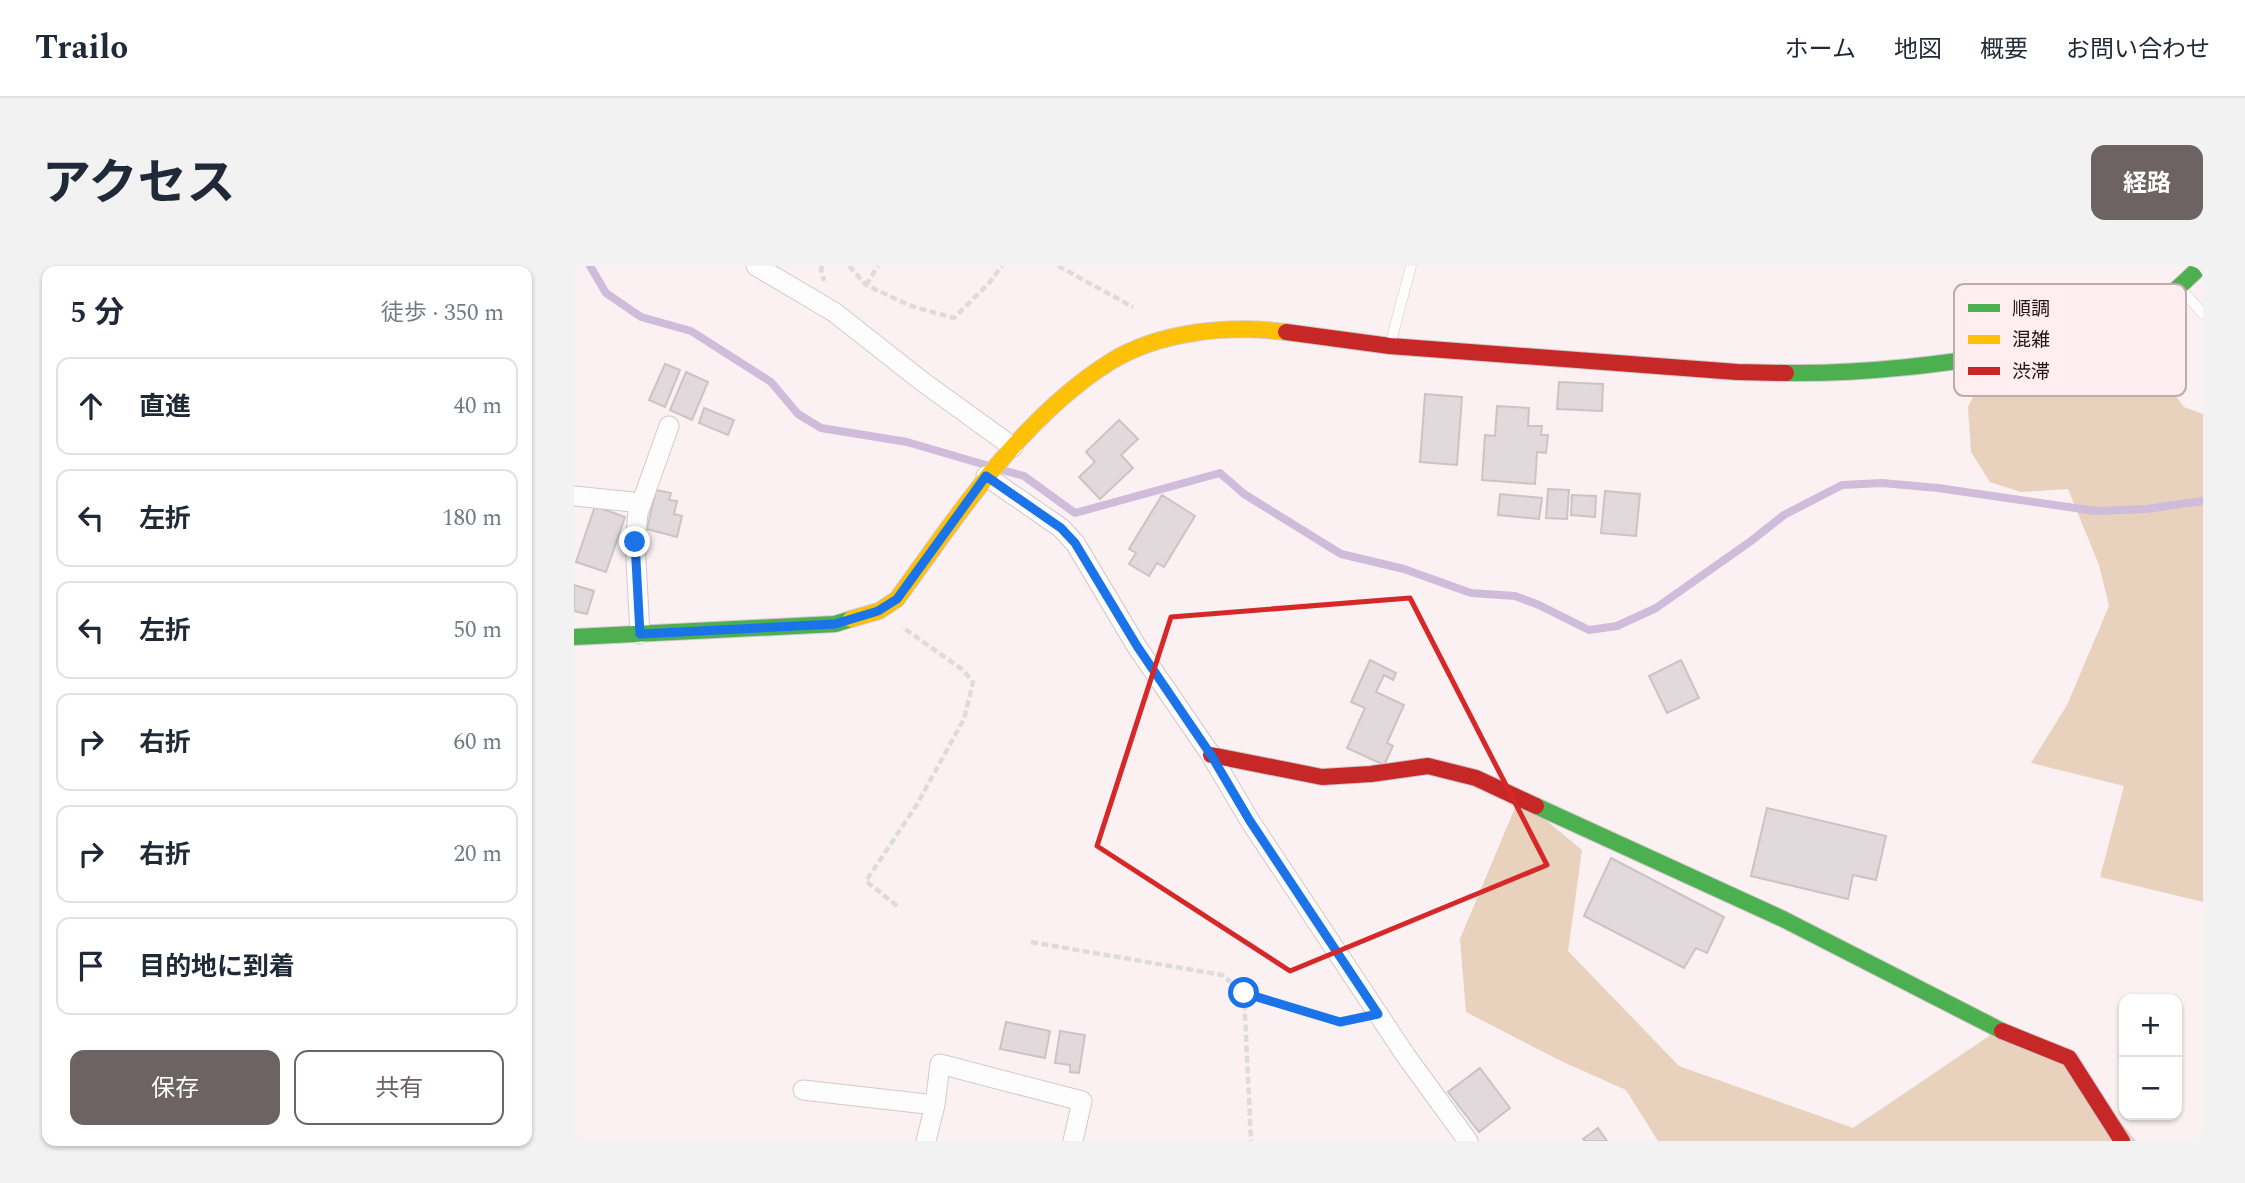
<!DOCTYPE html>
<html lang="ja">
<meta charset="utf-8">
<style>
:root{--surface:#fff;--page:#f2f2f3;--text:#1f2937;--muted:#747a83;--line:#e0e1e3;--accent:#6d6364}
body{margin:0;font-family:Spectral,"Noto Sans JP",serif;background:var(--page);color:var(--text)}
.controls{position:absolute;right:21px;bottom:21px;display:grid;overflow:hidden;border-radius:14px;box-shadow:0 2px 5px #0004}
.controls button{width:63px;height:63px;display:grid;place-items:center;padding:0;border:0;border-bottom:2px solid var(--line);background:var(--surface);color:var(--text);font:35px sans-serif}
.stop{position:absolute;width:21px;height:21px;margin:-16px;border:5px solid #1a73e8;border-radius:50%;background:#fff}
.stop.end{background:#1a73e8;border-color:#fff;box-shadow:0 2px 7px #0008}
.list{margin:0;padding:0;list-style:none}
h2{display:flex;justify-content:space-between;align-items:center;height:91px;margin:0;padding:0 28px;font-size:30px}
h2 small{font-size:23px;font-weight:400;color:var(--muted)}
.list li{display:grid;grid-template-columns:46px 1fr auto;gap:21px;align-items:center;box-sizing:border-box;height:98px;margin:0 14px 14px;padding:0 14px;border:2px solid var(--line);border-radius:14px}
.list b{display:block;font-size:26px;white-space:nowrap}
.list em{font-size:23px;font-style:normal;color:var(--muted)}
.actions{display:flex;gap:14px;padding:21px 28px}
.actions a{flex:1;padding:16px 0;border:2px solid var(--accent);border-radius:14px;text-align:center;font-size:24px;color:var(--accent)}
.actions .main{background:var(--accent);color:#fff}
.icon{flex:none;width:38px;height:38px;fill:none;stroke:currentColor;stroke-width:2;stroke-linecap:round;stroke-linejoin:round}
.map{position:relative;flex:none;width:1629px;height:875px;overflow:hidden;border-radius:14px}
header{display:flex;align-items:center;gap:42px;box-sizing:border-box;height:98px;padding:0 35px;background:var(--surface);border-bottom:2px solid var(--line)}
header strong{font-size:33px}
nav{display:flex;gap:38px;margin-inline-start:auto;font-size:24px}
.intro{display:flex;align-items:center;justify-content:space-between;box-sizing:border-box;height:168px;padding:0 42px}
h1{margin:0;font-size:49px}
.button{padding:18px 32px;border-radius:14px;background:var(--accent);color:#fff;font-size:24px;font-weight:700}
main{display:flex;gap:42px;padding:0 42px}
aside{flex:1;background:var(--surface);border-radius:14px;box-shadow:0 2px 5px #0004}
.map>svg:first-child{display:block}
.forest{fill:#e8d1bd}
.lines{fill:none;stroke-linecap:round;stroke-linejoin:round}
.stream{stroke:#cebcda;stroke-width:8}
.building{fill:#e2d9dc;stroke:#ccc3c6;stroke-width:2}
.lane-casing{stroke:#d3c9ca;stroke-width:11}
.street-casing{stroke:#d3c9ca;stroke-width:21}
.fast-casing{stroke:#d3c9ca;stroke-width:18}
.slow-casing{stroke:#d3c9ca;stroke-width:18}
.jam-casing{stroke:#d3c9ca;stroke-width:18}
.path{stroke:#dedbdb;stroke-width:4.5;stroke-dasharray:7 3.5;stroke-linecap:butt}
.lane{stroke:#fefdfd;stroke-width:10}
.street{stroke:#fefdfd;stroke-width:19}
.fast{stroke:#4caf50;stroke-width:16}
.slow{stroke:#ffc107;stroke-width:16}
.jam{stroke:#c62828;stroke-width:16}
.route{stroke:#1a73e8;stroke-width:9}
.marked{fill:none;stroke:#d62828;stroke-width:5;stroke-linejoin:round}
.key{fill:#ffedef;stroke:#bcacae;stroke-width:2}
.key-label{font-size:19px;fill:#211618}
</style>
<header>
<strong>Trailo</strong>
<nav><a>ホーム</a><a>地図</a><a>概要</a><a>お問い合わせ</a></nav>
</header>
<div class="intro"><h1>アクセス</h1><a class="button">経路</a></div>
<main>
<aside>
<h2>5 分<small>徒歩 · 350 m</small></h2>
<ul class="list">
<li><svg class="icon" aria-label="ahead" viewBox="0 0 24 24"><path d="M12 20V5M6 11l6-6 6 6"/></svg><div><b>直進</b></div><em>40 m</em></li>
<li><svg class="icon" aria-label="left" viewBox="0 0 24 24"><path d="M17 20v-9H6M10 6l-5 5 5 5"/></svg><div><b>左折</b></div><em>180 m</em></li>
<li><svg class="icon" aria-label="left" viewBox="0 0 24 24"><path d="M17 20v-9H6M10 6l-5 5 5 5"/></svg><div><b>左折</b></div><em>50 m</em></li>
<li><svg class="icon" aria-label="right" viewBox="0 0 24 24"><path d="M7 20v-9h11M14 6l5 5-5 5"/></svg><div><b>右折</b></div><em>60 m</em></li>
<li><svg class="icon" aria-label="right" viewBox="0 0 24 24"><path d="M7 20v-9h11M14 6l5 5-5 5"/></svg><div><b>右折</b></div><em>20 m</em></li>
<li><svg class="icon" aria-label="arrive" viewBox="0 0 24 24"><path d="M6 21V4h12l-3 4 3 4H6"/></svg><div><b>目的地に到着</b></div></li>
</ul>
<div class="actions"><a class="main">保存</a><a>共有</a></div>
</aside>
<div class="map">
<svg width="1629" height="875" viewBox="0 0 1629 875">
<rect width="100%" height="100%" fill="#fbf1f2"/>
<path class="forest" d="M 1486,84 L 1573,91 L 1610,141 L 1629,148 L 1629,636 L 1526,611 L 1550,520 L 1457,497 L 1493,439 L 1535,340 L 1525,299 L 1494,223 L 1447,226 L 1416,216 L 1397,186 L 1394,141 L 1407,116 Z
M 945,532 L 1008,584 L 994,685 L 1105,800 L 1279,862 L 1424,764 L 1495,792 L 1562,875 L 1084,875 L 1052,824 L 987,795 L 892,746 L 886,673 Z"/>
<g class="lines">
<path class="stream" d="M 16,0 L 32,27 L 67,51 L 117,65 L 197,116 L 224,148 L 247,162 L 333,176 L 415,200
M 428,204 L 450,210 L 501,247 L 646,207 L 670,228 L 767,288 L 830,303 L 897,327 L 941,330 L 965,339 L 1015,364 L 1043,360 L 1082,342 L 1177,275 L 1210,249 L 1268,219 L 1308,217 L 1364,222 L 1522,245 L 1572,243 L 1629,235"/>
</g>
<path class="building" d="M 91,98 L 106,104 L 91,141 L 75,134 Z
M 112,106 L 134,116 L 118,154 L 96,144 Z
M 985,116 L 1029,118 L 1028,145 L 983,143 Z
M 851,128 L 888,131 L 883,199 L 846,196 Z
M 923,140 L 955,142 L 954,160 L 968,160 L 967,169 L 974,169 L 972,187 L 963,186 L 961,218 L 908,214 L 911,169 L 921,170 Z
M 130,142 L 160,154 L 154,169 L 125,157 Z
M 545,154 L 564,173 L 547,189 L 559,202 L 526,233 L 505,211 L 521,196 L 512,186 Z
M 974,223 L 995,224 L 993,253 L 972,252 Z
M 82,224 L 97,227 L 95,234 L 103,235 L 100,248 L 108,250 L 103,271 L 73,263 Z
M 1031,225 L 1066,228 L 1062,270 L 1027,267 Z
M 926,228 L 968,232 L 965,253 L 924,249 Z
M 588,229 L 621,250 L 590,301 L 583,297 L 575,310 L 555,298 L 562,287 L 555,283 Z
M 998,229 L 1022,230 L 1021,251 L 997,249 Z
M 21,240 L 51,251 L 32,306 L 2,296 Z
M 0,319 L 20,325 L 13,348 L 0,345 Z
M 796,394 L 822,407 L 819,414 L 810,409 L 802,426 L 830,439 L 813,477 L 819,480 L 810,499 L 773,482 L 791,442 L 777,436 Z
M 1107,394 L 1125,432 L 1093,447 L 1075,410 Z
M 1193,542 L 1312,570 L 1302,614 L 1279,609 L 1274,633 L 1177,610 Z
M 1037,592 L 1150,651 L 1133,687 L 1122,682 L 1110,702 L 1010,650 Z
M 432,756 L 476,765 L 471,792 L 426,783 Z
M 486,765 L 511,769 L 505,807 L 496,806 L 496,799 L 481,797 Z
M 906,802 L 936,842 L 905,866 L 874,826 Z
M 1024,862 L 1033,875 L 1011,875 L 1009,873 Z"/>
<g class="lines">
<g class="lane-casing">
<path id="lane" d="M 1608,24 L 1629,48
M 816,79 L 837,0"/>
</g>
<g class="street-casing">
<path id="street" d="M 182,0 L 260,46 L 349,116 L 439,181
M 412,210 L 487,262 L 501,277 L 563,381 L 637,489 L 676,555 L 832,790 L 894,875
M 0,230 L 68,237
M 66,368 L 61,276 L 64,247 L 95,160
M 229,824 L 361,839
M 352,875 L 361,839 L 366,798 L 508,835 L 499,875"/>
</g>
<g class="fast-casing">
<path id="fast" d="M 1212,107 C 1293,108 1371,98 1450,85 C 1485,79 1526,76 1558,58 C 1584,42 1605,21 1627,0
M 0,371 L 261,358 L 277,353
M 962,540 L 1209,653 L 1428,765"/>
</g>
<g class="slow-casing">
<path id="slow" d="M 277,353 L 305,345 L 323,333 C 383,250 447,152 536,96 C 586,65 654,59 712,66"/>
</g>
<g class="jam-casing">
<path id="jam" d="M 712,66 L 816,80 L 1163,106 L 1212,107
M 637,489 L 748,511 L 797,508 L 854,500 L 902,512 L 962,540
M 1428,765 L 1495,792 L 1548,875"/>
</g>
<path class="path" d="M 248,0 L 247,4 L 250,15
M 275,0 L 292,19 L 337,40 L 380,52 L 415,17 L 428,0
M 484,0 L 559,41
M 292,19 L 304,0
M 323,640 L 292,615 L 342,540 L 390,453 L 399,416 L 389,404 L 328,361
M 457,676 L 648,709 L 670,727 L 766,756 L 782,753
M 670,727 L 677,875"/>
<use href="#lane" class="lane"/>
<use href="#street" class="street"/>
<use href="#fast" class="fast"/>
<use href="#slow" class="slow"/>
<use href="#jam" class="jam"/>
</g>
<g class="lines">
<path class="route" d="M 61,276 L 66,368 L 261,358 L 304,345 L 323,333 L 412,210 L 487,262 L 501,277 L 563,380 L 637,489 L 676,555 L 804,748 L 766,756 L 670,727"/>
</g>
<path class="marked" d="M 836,332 L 973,599 L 716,705 L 523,580 L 597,351 Z"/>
<rect x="1380" y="18" width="232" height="112" rx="10" class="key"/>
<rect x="1394" y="38" width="32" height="8" fill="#4caf50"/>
<rect x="1394" y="69" width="32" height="9" fill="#ffc107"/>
<rect x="1394" y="101" width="32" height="8" fill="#c62828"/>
<g class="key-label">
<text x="1438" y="49">順調</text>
<text x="1438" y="80">混雑</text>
<text x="1438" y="112">渋滞</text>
</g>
</svg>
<div class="controls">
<button>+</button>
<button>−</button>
</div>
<div class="stop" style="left:670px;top:727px"></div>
<div class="stop end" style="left:61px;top:276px"></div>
</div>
</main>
